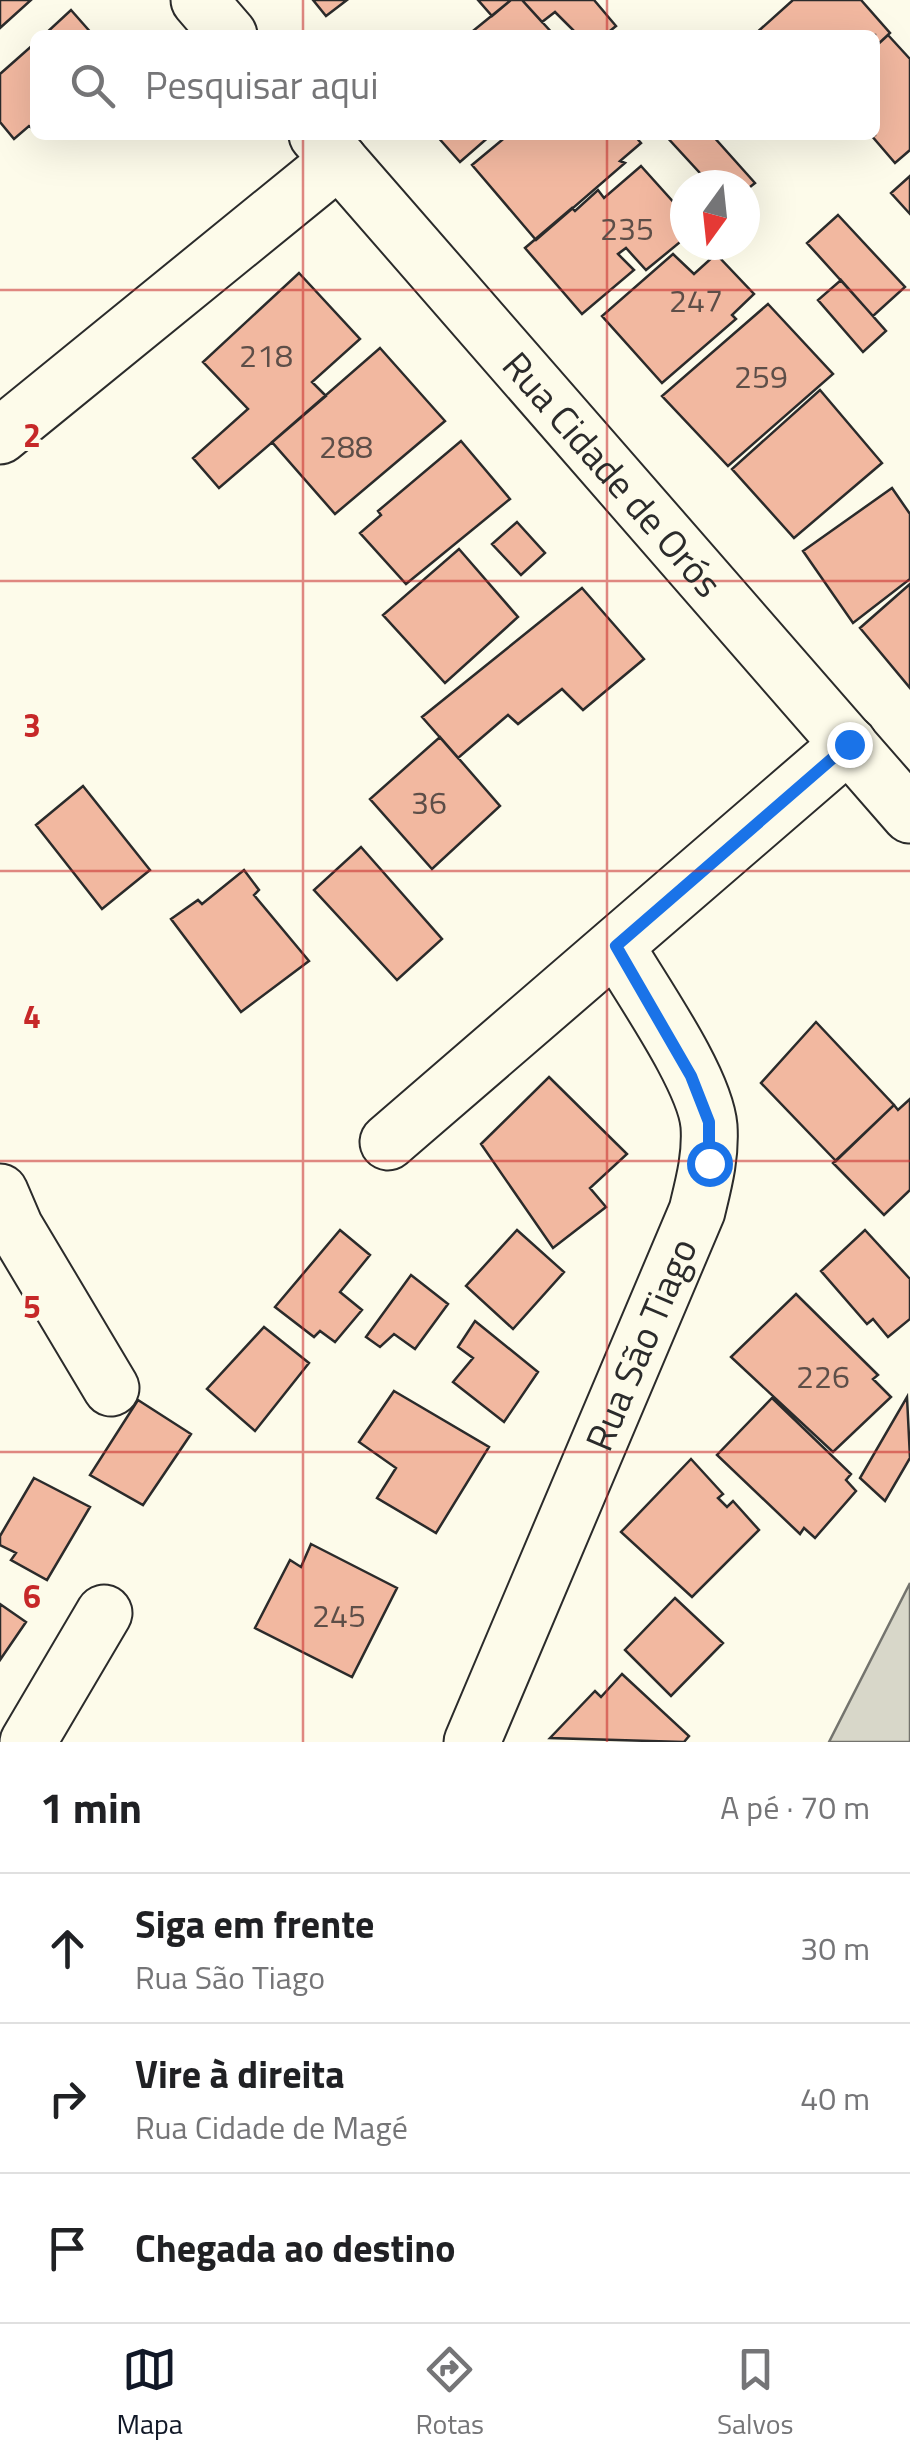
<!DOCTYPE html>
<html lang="pt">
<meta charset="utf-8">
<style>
:root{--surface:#fff;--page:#f2f2f2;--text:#202124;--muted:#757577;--line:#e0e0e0;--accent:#111827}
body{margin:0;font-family:"Titillium Web",sans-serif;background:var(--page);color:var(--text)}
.compass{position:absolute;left:670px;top:170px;width:90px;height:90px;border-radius:50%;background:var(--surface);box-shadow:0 10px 40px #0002;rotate:195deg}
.stop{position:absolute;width:30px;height:30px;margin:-22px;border:8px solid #1a73e8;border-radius:50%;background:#fff}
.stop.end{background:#1a73e8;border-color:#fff;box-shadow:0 2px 10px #0008}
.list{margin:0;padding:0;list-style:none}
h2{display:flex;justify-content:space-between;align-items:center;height:130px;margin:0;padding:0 40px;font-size:42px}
h2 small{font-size:32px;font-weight:400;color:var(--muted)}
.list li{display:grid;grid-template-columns:65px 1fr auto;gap:30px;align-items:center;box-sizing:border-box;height:150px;padding:0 40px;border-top:2px solid var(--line)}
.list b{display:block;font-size:38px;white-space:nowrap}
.list p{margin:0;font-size:32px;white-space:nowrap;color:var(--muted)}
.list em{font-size:32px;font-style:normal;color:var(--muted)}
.icon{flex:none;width:55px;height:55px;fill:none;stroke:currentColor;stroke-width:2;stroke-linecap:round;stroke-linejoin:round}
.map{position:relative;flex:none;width:910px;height:1742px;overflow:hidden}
.search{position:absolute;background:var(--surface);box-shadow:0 10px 40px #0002;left:30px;right:30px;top:30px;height:110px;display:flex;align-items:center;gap:25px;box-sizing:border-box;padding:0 35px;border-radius:15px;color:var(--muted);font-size:38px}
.sheet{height:580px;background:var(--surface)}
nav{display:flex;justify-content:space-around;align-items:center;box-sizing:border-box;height:140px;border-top:2px solid var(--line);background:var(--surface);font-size:28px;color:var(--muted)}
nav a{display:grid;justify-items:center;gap:5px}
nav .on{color:var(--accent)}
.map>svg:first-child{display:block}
.water{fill:#d8d7c9;stroke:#74746e;stroke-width:2.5}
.building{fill:#f2b8a0;stroke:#2b2b2b;stroke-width:2.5}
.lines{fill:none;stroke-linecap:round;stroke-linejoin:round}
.minor-casing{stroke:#2b2b2b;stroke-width:59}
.minor{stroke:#fdfbea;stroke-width:55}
.route{stroke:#1a73e8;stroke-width:12}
.grid{fill:none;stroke:#c62828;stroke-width:2.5;stroke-opacity:0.55}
.labels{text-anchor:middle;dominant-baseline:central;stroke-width:8;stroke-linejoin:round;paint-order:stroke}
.number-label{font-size:32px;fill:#5d4e48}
.street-label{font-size:38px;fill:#2b2b2b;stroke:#fdfbea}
.grid-label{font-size:32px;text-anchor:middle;font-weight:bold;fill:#c62828;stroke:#fdfbea;stroke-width:8;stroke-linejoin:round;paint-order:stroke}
</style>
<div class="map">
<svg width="910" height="1742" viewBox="0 0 910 1742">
<rect width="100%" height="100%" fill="#fdfbea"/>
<path class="water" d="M 910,1583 L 910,1742 L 829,1742 Z"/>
<path class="building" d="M 0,0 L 31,0 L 0,28 Z
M 313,0 L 347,0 L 326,16 Z
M 478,0 L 511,0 L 492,16 Z
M 511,0 L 522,0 L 554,35 L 468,35 Z
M 522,0 L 594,0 L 616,26 L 605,35 L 578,35 L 555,12 L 542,22 Z
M 793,0 L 861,0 L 890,33 L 875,47 L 875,35 L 754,35 Z
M 71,10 L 93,35 L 44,35 Z
M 888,35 L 910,59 L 910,150 L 895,163 L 871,135 L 875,135 L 875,47 Z
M 35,43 L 35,130 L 29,126 L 14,139 L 0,122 L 0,74 Z
M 436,135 L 491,135 L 460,162 Z
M 508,135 L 634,135 L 641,143 L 620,161 L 625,163 L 536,240 L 472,165 Z
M 665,135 L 712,135 L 755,183 L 745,191 L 745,185 L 711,185 Z
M 641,166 L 685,215 L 685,238 L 646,270 L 626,248 L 618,254 L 634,270 L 582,314 L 525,248 L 572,208 L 575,211 L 598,190 L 604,198 Z
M 910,176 L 910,214 L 891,193 Z
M 838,215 L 905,287 L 873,316 L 807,243 Z
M 673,254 L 694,274 L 716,254 L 754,294 L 732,315 L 736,319 L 662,383 L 602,316 Z
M 299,273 L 360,339 L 312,382 L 326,396 L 219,488 L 193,458 L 248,409 L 203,362 Z
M 841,280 L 886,331 L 863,352 L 818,300 Z
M 768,304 L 833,374 L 728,466 L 662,396 Z
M 380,348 L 445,421 L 335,514 L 272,442 Z
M 820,390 L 882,463 L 794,538 L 732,469 Z
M 461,441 L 510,499 L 406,584 L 360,533 L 381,515 L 378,511 Z
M 892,488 L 910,514 L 910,579 L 853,623 L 803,551 Z
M 517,522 L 545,553 L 521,575 L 492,544 Z
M 459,549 L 518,617 L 445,683 L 383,615 Z
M 910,584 L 910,688 L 860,628 Z
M 582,588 L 644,659 L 583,710 L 562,689 L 518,724 L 508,715 L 458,758 L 422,717 Z
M 440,737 L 500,806 L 432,869 L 370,799 Z
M 83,786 L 150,870 L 102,909 L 36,825 Z
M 361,847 L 442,939 L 397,980 L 314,890 Z
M 244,870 L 259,890 L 254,895 L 309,961 L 241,1012 L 171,919 L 198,900 L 202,904 Z
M 816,1022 L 894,1105 L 836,1161 L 761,1083 Z
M 549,1077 L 627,1154 L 590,1188 L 606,1207 L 553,1248 L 481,1144 Z
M 910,1099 L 910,1190 L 884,1215 L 833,1163 L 894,1105 L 898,1110 Z
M 340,1230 L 370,1255 L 340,1292 L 362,1310 L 335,1342 L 320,1331 L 314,1337 L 275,1307 Z
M 517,1230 L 564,1272 L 513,1329 L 466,1286 Z
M 865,1230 L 910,1279 L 910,1319 L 888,1337 L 873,1319 L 867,1324 L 821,1271 Z
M 411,1275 L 448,1304 L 415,1349 L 394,1334 L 380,1347 L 366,1337 Z
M 796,1294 L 878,1375 L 873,1379 L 891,1397 L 833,1452 L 731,1357 Z
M 475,1321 L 538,1372 L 504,1422 L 453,1382 L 473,1358 L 458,1347 Z
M 264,1327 L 309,1363 L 255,1431 L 207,1389 Z
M 394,1391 L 489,1447 L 436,1533 L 377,1498 L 396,1468 L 359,1442 Z
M 907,1397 L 910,1458 L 885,1501 L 860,1478 Z
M 772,1398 L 851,1474 L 846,1480 L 856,1491 L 815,1538 L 804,1528 L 800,1534 L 717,1455 Z
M 138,1400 L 191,1434 L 143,1505 L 90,1475 Z
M 691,1459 L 723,1494 L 718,1498 L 727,1507 L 733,1501 L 759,1530 L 692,1597 L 621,1532 Z
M 34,1478 L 90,1507 L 47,1580 L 11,1560 L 16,1553 L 0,1545 L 0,1536 Z
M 311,1544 L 397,1588 L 352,1677 L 255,1628 L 290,1560 L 301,1567 Z
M 675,1598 L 723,1643 L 671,1696 L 625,1650 Z
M 0,1604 L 26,1622 L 0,1660 Z
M 622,1674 L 689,1736 L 684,1742 L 550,1738 L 595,1691 L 601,1697 Z"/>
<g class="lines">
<g class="minor-casing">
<g id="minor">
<path d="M 199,0 L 229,35"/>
<path id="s1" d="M 317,135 L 910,815"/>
<path d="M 0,436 L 339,160"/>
<path d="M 388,1142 L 849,744"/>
<path d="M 0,1192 L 15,1227 L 111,1388"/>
<path d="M 28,1742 L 104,1613"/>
<path id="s2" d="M 472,1742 L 697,1211 C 704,1182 711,1156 709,1126 C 705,1079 641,989 616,946"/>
</g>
</g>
<use href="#minor" class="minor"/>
</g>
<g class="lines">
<path class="route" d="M 709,1163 L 709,1122 L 691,1076 L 616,946 L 849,744"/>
</g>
<path class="grid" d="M 303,0 L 303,35M 607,0 L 607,35M 303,135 L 303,1742M 607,135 L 607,1742M 0,290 L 910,290M 0,581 L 910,581M 0,871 L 910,871M 0,1161 L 910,1161M 0,1452 L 910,1452"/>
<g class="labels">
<g class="number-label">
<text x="627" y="228">235</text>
<text x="696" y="300">247</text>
<text x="266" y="355">218</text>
<text x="761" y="376">259</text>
<text x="346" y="446">288</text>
<text x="429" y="802">36</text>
<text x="823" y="1376">226</text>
<text x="339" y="1615">245</text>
</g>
<g class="street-label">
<text stroke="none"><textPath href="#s1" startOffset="450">Rua Cidade de Orós</textPath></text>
<text stroke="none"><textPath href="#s2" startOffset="432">Rua São Tiago</textPath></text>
</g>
</g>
<g class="grid-label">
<text x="32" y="447">2</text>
<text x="32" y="737">3</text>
<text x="32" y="1028">4</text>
<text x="32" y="1318">5</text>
<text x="32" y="1608">6</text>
</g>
</svg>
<svg class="compass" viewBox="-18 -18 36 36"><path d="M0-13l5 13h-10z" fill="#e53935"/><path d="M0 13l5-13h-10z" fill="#757577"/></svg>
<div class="stop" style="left:709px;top:1163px"></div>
<div class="stop end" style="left:849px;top:744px"></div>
<div class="search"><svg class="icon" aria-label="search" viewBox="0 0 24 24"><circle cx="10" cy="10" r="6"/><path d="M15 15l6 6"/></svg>Pesquisar aqui</div>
</div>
<section class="sheet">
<h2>1 min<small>A pé · 70 m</small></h2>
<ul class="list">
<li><svg class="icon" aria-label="ahead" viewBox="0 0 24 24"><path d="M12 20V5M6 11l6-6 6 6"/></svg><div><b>Siga em frente</b><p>Rua São Tiago</p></div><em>30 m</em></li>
<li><svg class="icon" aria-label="right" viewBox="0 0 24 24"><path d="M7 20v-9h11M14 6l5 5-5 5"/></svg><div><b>Vire à direita</b><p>Rua Cidade de Magé</p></div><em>40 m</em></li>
<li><svg class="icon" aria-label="arrive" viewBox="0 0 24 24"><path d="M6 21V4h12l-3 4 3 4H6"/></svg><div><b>Chegada ao destino</b></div></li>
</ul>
</section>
<nav>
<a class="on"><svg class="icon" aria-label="map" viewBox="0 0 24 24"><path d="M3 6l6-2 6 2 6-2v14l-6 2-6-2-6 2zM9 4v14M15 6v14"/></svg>Mapa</a>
<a><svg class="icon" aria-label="directions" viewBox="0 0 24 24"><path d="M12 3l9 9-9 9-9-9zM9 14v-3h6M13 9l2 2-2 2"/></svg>Rotas</a>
<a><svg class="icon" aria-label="saved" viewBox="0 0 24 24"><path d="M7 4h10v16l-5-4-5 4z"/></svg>Salvos</a>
</nav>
